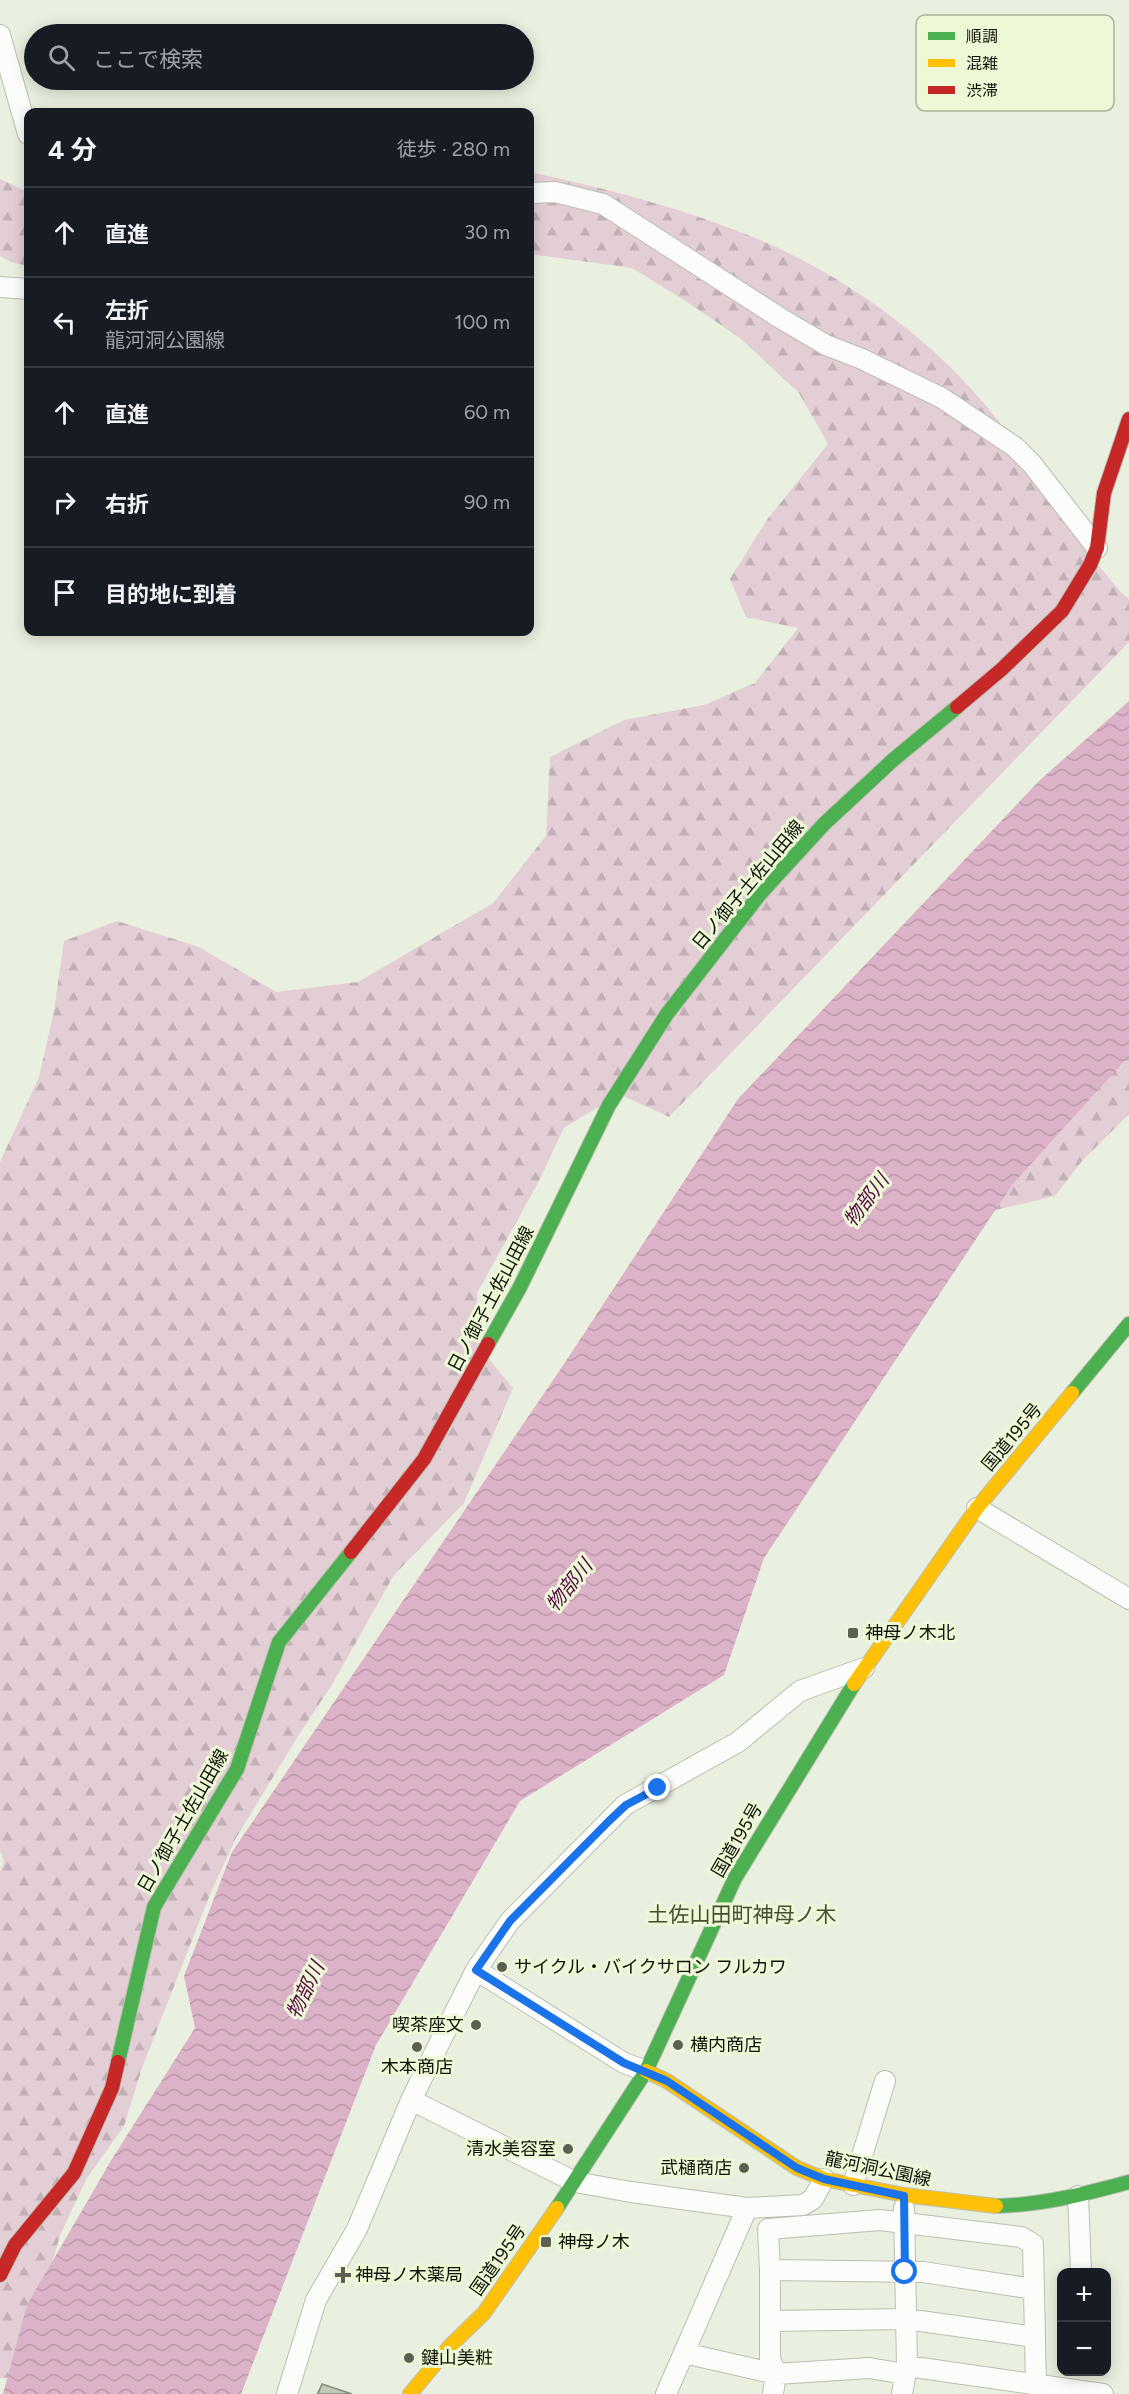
<!DOCTYPE html>
<html lang="ja">
<meta charset="utf-8">
<style>
:root{--surface:#171b24;--page:#20242c;--text:#f1f3f6;--muted:#9ea1a6;--line:#363941}
body{margin:0;font-family:Figtree,"Noto Sans JP",sans-serif;background:var(--page);color:var(--text)}
.controls{position:absolute;right:18px;bottom:18px;display:grid;overflow:hidden;border-radius:12px;box-shadow:0 3px 15px #0003}
.controls button{width:54px;height:54px;display:grid;place-items:center;padding:0;border:0;border-bottom:2px solid var(--line);background:var(--surface);color:var(--text);font:30px sans-serif}
.stop{position:absolute;width:18px;height:18px;margin:-14px;border:4px solid #1a73e8;border-radius:50%;background:#fff}
.stop.end{background:#1a73e8;border-color:#fff;box-shadow:0 2px 6px #0008}
.list{margin:0;padding:0;list-style:none}
h2{display:flex;justify-content:space-between;align-items:center;height:78px;margin:0;padding:0 24px;font-size:26px}
h2 small{font-size:20px;font-weight:400;color:var(--muted)}
.list li{display:grid;grid-template-columns:39px 1fr auto;gap:18px;align-items:center;box-sizing:border-box;height:90px;padding:0 24px;border-top:2px solid var(--line)}
.list b{display:block;font-size:22px;white-space:nowrap}
.list p{margin:0;font-size:20px;white-space:nowrap;color:var(--muted)}
.list em{font-size:20px;font-style:normal;color:var(--muted)}
.icon{flex:none;width:33px;height:33px;fill:none;stroke:currentColor;stroke-width:2;stroke-linecap:round;stroke-linejoin:round}
.map{position:relative;flex:none;width:1129px;height:2394px;overflow:hidden}
.search{position:absolute;background:var(--surface);box-shadow:0 3px 15px #0003;left:24px;top:24px;width:510px;height:66px;display:flex;align-items:center;gap:15px;box-sizing:border-box;padding:0 21px;border-radius:33px;color:var(--muted);font-size:22px}
.panel{position:absolute;background:var(--surface);box-shadow:0 3px 15px #0003;left:24px;top:108px;width:510px;height:528px;border-radius:12px}
.map>svg:first-child{display:block}
.forest{fill:url(#forest-firs)}
.water{fill:url(#water-waves)}
.lines{fill:none;stroke-linecap:round;stroke-linejoin:round}
.street-casing{stroke:#babeb1;stroke-width:22}
.fast-casing{stroke:#babeb1;stroke-width:16}
.slow-casing{stroke:#babeb1;stroke-width:16}
.jam-casing{stroke:#babeb1;stroke-width:16}
.street{stroke:#fcfdfa;stroke-width:20}
.fast{stroke:#4caf50;stroke-width:14}
.slow{stroke:#ffc107;stroke-width:14}
.jam{stroke:#c62828;stroke-width:14}
.wall{fill:#a7ad9b}
.building{fill:#c2c9b4;stroke:#888d7e;stroke-width:1.5}
.route{stroke:#1a73e8;stroke-width:8}
.poi-dot{fill:#5c6053;stroke:#edf8d7;stroke-width:2}
.labels{text-anchor:middle;dominant-baseline:central;stroke-width:6;stroke-linejoin:round;paint-order:stroke}
.street-label{font-size:18px;fill:#101308;stroke:#edf8d7}
.poi-label{font-size:18px;fill:#101308;stroke:#edf8d7;text-anchor:start}
.water-label{font-size:20px;font-style:italic;fill:#540842;stroke:#edf8d7}
.quarter-label{font-size:21px;fill:#454d32;stroke:#edf8d7}
.key{fill:#edf8d7;stroke:#abb399;stroke-width:1.5}
.key-label{font-size:16px;fill:#101308}
</style>
<div class="map">
<svg width="1129" height="2394" viewBox="0 0 1129 2394">
<defs>
<pattern id="forest-firs" width="22" height="20" patternUnits="userSpaceOnUse" patternTransform="scale(1.5)"><rect width="22" height="20" fill="#e4ced6"/><path d="M5 1l3.5 6h-7zM16 11l3.5 6h-7z" fill="#c3b0b6"/></pattern>
<pattern id="water-waves" width="16" height="10" patternUnits="userSpaceOnUse" patternTransform="scale(1.5)"><rect width="16" height="10" fill="#dcb2c9"/><path d="M0 5q4-4 8 0t8 0" fill="none" stroke="#bc98ab"/></pattern>
</defs>
<rect width="100%" height="100%" fill="#eaf0df"/>
<path class="forest" d="M 530,172 C 608,189 687,209 760,240 C 853,280 942,346 1003,427 C 1039,474 1066,528 1105,573 C 1112,581 1120,593 1129,599 L 1129,642 L 669,1117 L 619,1094 L 564,1128 L 538,1183 L 477,1293 L 479,1347 L 513,1388 L 464,1503 L 394,1575 L 333,1683 L 300,1733 L 236,1838 L 209,1897 L 142,2068 L 124,2126 L 87,2178 L 61,2233 L 43,2291 L 22,2377 L 0,2378 L 0,1872 L 4,1862 L 0,1851 L 0,1162 L 39,1077 L 54,1011 L 64,941 L 117,921 L 199,947 L 276,992 L 358,982 L 493,903 L 546,836 L 550,757 L 624,720 L 704,705 L 755,683 L 798,628 L 746,617 L 730,579 L 766,521 L 828,444 L 799,393 L 740,338 L 687,302 L 632,268 L 530,254 Z
M 0,179 L 28,192 L 28,266 L 11,262 L 0,256 Z
M 1129,1051 L 1129,1114 L 1082,1161 L 1055,1196 L 991,1211 L 1017,1160 Z"/>
<path class="water" d="M 1129,701 L 1129,1056 L 1012,1185 L 764,1558 L 724,1675 L 520,1801 L 376,2045 L 241,2394 L 3,2394 L 27,2305 L 112,2159 L 195,2028 L 184,1976 L 232,1852 L 562,1367 L 738,1099 L 1040,780 Z"/>
<g class="lines">
<g class="street-casing">
<path id="street" d="M 0,35 L 28,134
M 530,193 L 555,192 L 603,204 L 780,318 L 826,345 L 862,359 L 942,398 L 1015,447 L 1032,464 L 1097,548
M 0,287 L 28,289
M 977,1508 L 1129,1599
M 476,1970 L 624,2063 L 646,2071
M 411,2100 L 575,2182 L 631,2192 L 747,2208 L 803,2205 L 813,2199 L 824,2179
M 853,2185 L 885,2081
M 1078,2196 L 1081,2272
M 770,2270 L 923,2272 L 1034,2289
M 770,2321 L 906,2319 L 1035,2337
M 684,2353 L 776,2374 L 869,2368 L 905,2374
M 907,2366 L 1103,2394
M 287,2394 L 316,2300 L 357,2229 L 411,2100 L 476,1970 L 510,1921 L 625,1805 L 738,1742 L 800,1691 L 864,1668
M 666,2394 L 747,2208
M 773,2394 L 776,2374 L 770,2358 L 770,2270 L 768,2229 L 880,2220 L 1021,2237 L 1033,2244 L 1036,2384
M 902,2394 L 907,2366 L 904,2208"/>
</g>
<g class="fast-casing">
<path id="fast" d="M 488,1344 L 520,1287 L 609,1105 L 667,1014 L 760,894 L 824,824 L 893,760 L 957,707
M 1072,1393 L 1129,1324
M 118,2062 L 154,1907 L 237,1769 L 279,1642 L 351,1552
M 996,2206 C 1042,2205 1085,2194 1129,2182
M 557,2208 L 646,2071 L 735,1878 L 854,1684"/>
</g>
<g class="slow-casing">
<path id="slow" d="M 854,1684 L 977,1508 L 1072,1393
M 646,2071 L 667,2081 L 797,2168 L 824,2179 L 904,2195 L 996,2206
M 410,2394 L 450,2346 L 484,2313 L 557,2208"/>
</g>
<g class="jam-casing">
<path id="jam" d="M 957,707 L 1002,669 L 1062,611 L 1090,565 L 1097,548 L 1104,493 L 1129,419
M 351,1552 L 424,1459 L 488,1344
M 0,2275 L 15,2245 L 74,2173 L 112,2088 L 118,2062"/>
</g>
<use href="#street" class="street"/>
<use href="#fast" class="fast"/>
<use href="#slow" class="slow"/>
<use href="#jam" class="jam"/>
</g>
<path class="wall" d="M 322,2384 L 352,2394 L 316,2394 Z"/>
<path class="building" d="M 322,2384 L 352,2394 L 318,2394 Z"/>
<g class="lines">
<path class="route" d="M 658,1788 L 626,1805 L 609,1821 L 510,1921 L 476,1970 L 624,2063 L 667,2081 L 797,2168 L 824,2179 L 904,2196 L 905,2272"/>
</g>
<g class="poi-dot">
<rect x="847" y="1627" width="12" height="12" rx="3"/>
<circle cx="502" cy="1967" r="6"/>
<circle cx="476" cy="2025" r="6"/>
<circle cx="678" cy="2045" r="6"/>
<circle cx="417" cy="2047" r="6"/>
<circle cx="568" cy="2149" r="6"/>
<circle cx="744" cy="2168" r="6"/>
<rect x="540" y="2236" width="12" height="12" rx="3"/>
<path d="M340 2266h6v6h6v6h-6v6h-6v-6h-6v-6h6z"/>
<circle cx="409" cy="2358" r="6"/>
</g>
<g class="labels">
<g class="street-label">
<text transform="translate(748 885) rotate(-50)">日ノ御子土佐山田線</text>
<text transform="translate(491 1299) rotate(-62)">日ノ御子土佐山田線</text>
<text transform="translate(1012 1437) rotate(-50)">国道195号</text>
<text transform="translate(183 1821) rotate(-60)">日ノ御子土佐山田線</text>
<text transform="translate(737 1840) rotate(-60)">国道195号</text>
<text transform="translate(878 2169) rotate(12)">龍河洞公園線</text>
<text transform="translate(498 2260) rotate(-55)">国道195号</text>
</g>
<g class="poi-label">
<text x="865" y="1633">神母ノ木北</text>
<text x="514" y="1967">サイクル・バイクサロン フルカワ</text>
<text x="464" y="2025" text-anchor="end">喫茶座文</text>
<text x="690" y="2045">横内商店</text>
<text x="417" y="2067" text-anchor="middle">木本商店</text>
<text x="556" y="2149" text-anchor="end">清水美容室</text>
<text x="732" y="2168" text-anchor="end">武樋商店</text>
<text x="558" y="2242">神母ノ木</text>
<text x="355" y="2275">神母ノ木薬局</text>
<text x="421" y="2358">鍵山美粧</text>
</g>
<g class="water-label">
<text transform="translate(866 1200) rotate(-53)">物部川</text>
<text transform="translate(569 1585) rotate(-51)">物部川</text>
<text transform="translate(305 1990) rotate(-64)">物部川</text>
</g>
<g class="quarter-label">
<text x="742" y="1914">土佐山田町神母ノ木</text>
</g>
</g>
<rect x="916" y="15" width="198" height="96" rx="9" class="key"/>
<rect x="928" y="32" width="27" height="8" fill="#4caf50"/>
<rect x="928" y="59" width="27" height="8" fill="#ffc107"/>
<rect x="928" y="86" width="27" height="8" fill="#c62828"/>
<g class="key-label">
<text x="966" y="42">順調</text>
<text x="966" y="69">混雑</text>
<text x="966" y="96">渋滞</text>
</g>
</svg>
<div class="controls">
<button>+</button>
<button>−</button>
</div>
<div class="stop" style="left:905px;top:2272px"></div>
<div class="stop end" style="left:658px;top:1788px"></div>
<div class="search"><svg class="icon" aria-label="search" viewBox="0 0 24 24"><circle cx="10" cy="10" r="6"/><path d="M15 15l6 6"/></svg>ここで検索</div>
<section class="panel">
<h2>4 分<small>徒歩 · 280 m</small></h2>
<ul class="list">
<li><svg class="icon" aria-label="ahead" viewBox="0 0 24 24"><path d="M12 20V5M6 11l6-6 6 6"/></svg><div><b>直進</b></div><em>30 m</em></li>
<li><svg class="icon" aria-label="left" viewBox="0 0 24 24"><path d="M17 20v-9H6M10 6l-5 5 5 5"/></svg><div><b>左折</b><p>龍河洞公園線</p></div><em>100 m</em></li>
<li><svg class="icon" aria-label="ahead" viewBox="0 0 24 24"><path d="M12 20V5M6 11l6-6 6 6"/></svg><div><b>直進</b></div><em>60 m</em></li>
<li><svg class="icon" aria-label="right" viewBox="0 0 24 24"><path d="M7 20v-9h11M14 6l5 5-5 5"/></svg><div><b>右折</b></div><em>90 m</em></li>
<li><svg class="icon" aria-label="arrive" viewBox="0 0 24 24"><path d="M6 21V4h12l-3 4 3 4H6"/></svg><div><b>目的地に到着</b></div></li>
</ul>
</section>
</div>
